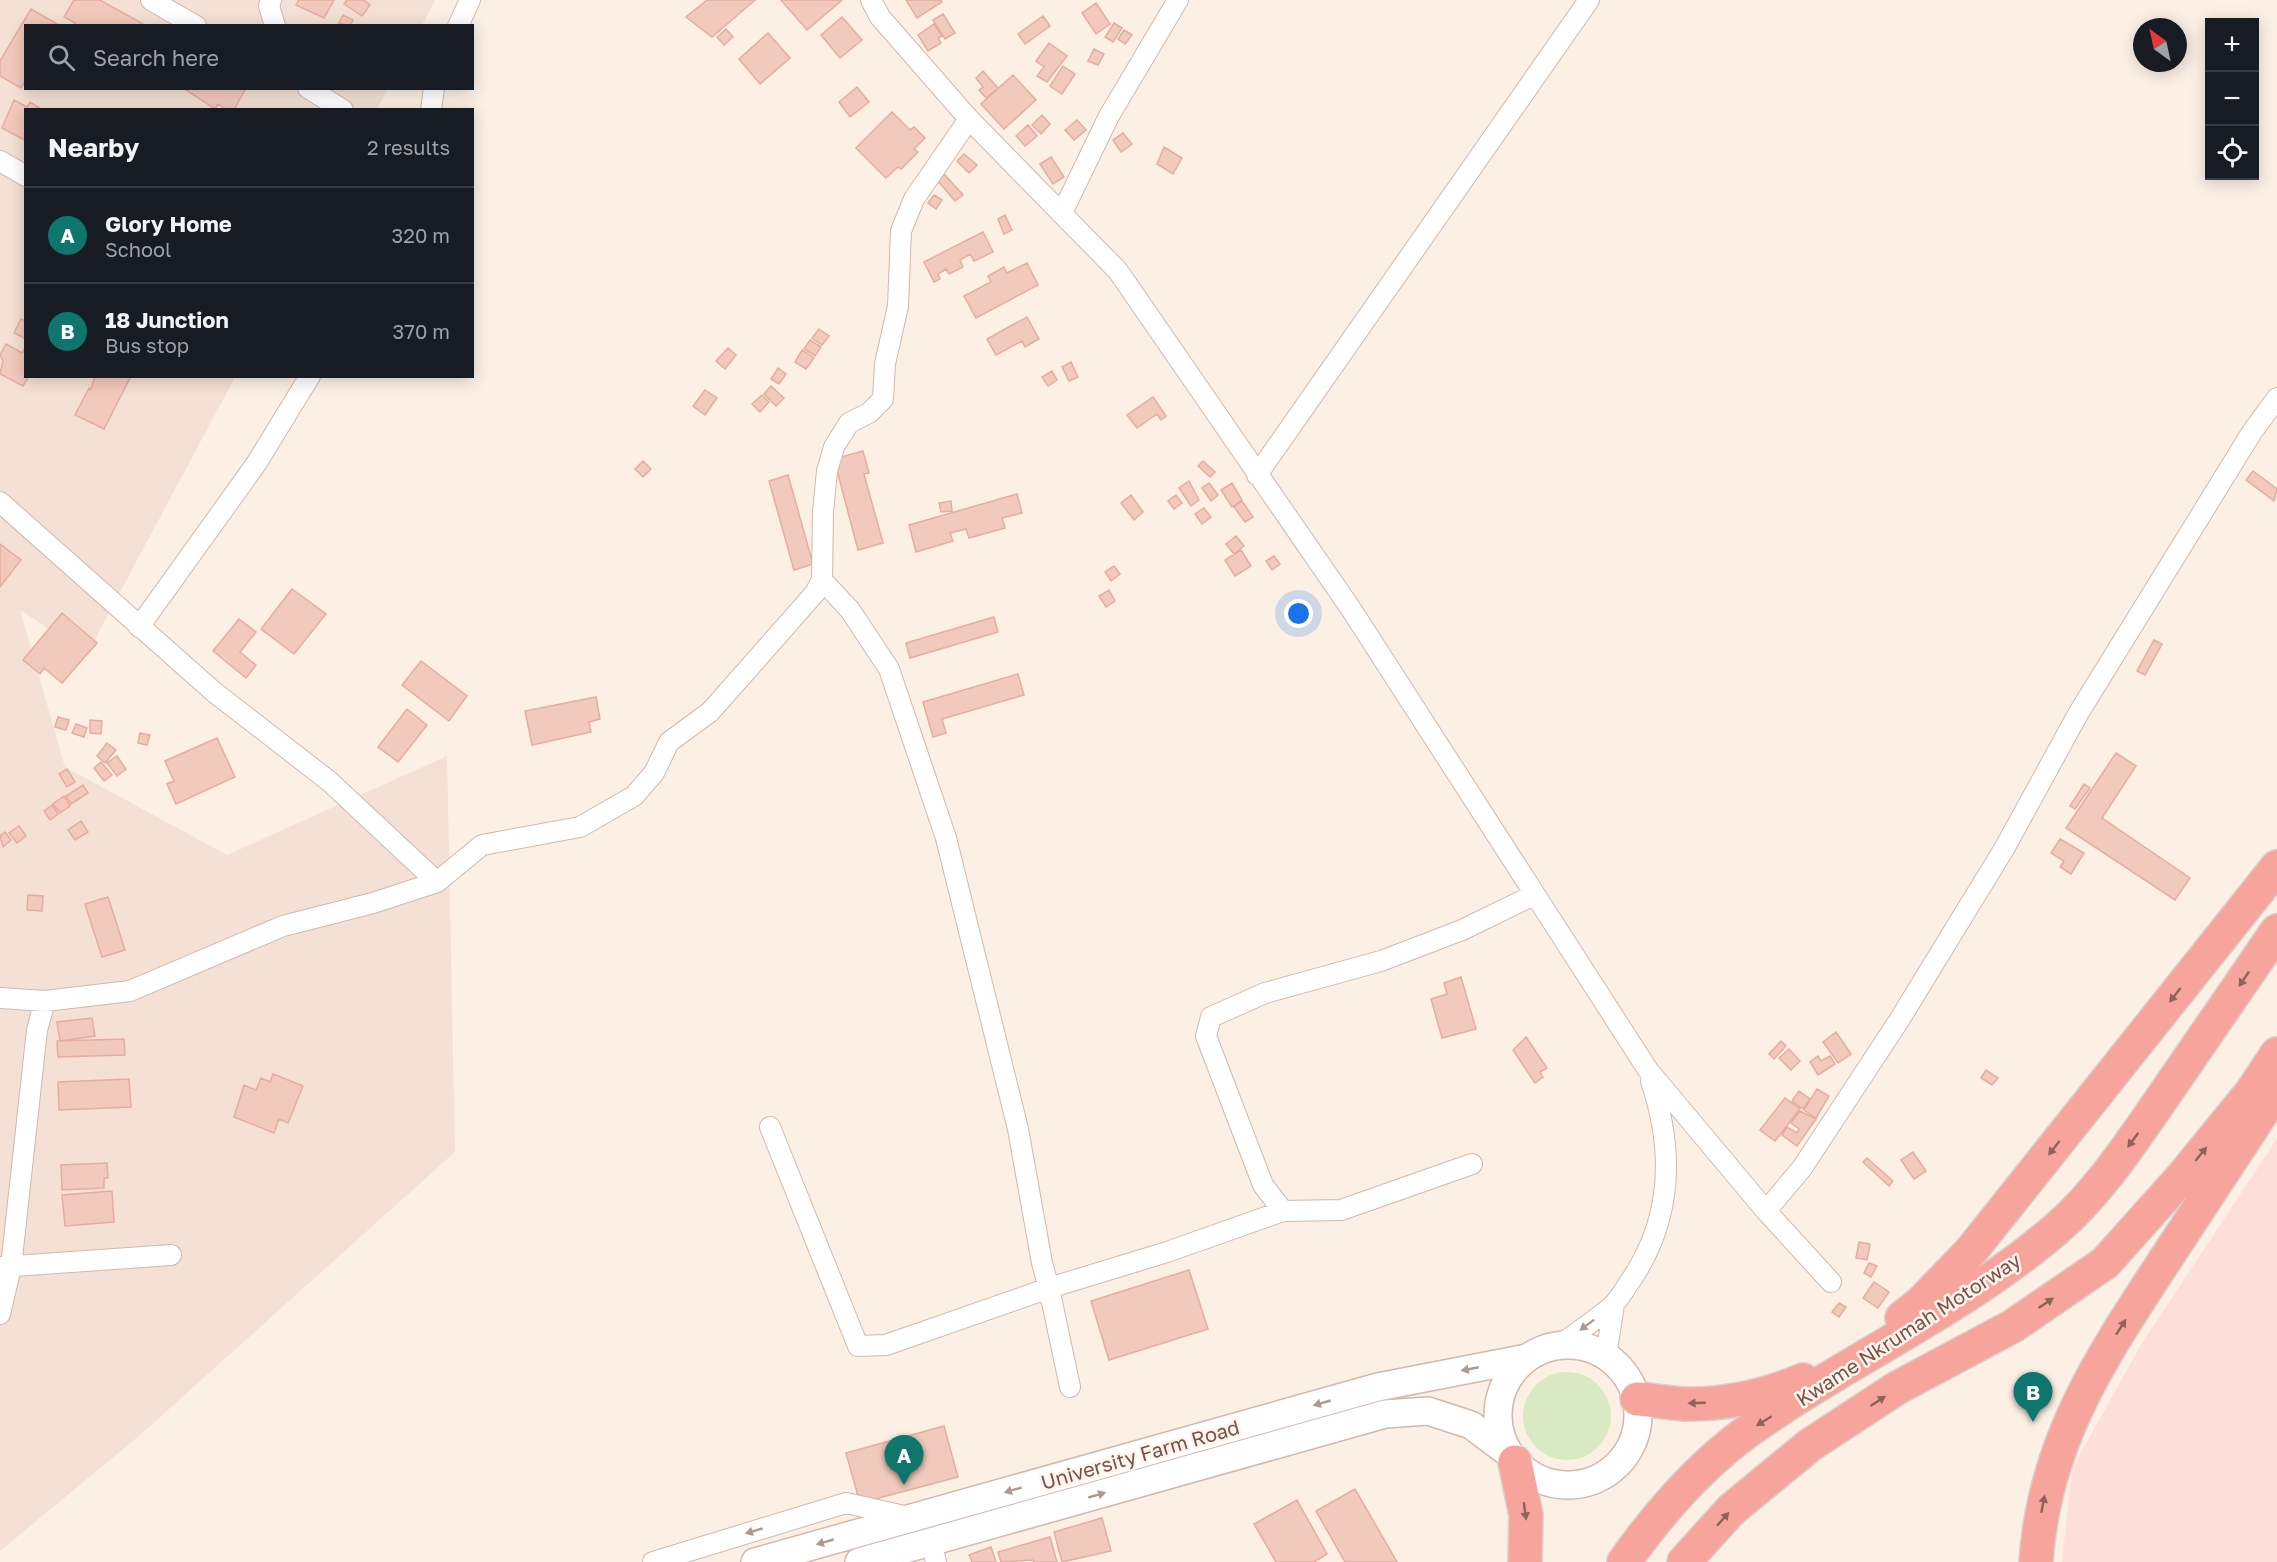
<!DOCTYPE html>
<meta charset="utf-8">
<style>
:root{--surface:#171b24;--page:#20242c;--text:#f1f3f6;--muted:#9ea1a6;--line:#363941;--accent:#0f766e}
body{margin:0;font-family:"Golos Text",sans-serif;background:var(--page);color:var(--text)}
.controls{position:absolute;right:18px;top:18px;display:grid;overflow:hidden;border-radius:0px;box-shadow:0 3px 15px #0003}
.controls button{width:54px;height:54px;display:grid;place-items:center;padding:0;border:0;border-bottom:2px solid var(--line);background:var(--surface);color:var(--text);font:30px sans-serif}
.compass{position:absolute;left:2133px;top:18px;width:54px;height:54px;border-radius:50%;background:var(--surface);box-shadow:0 3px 15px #0003;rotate:327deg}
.you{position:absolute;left:1299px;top:614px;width:21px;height:21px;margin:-15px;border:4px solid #fff;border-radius:50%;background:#1a73e8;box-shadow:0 0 0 9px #1a73e833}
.badge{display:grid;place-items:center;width:39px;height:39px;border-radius:50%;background:var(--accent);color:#fff;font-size:20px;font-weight:700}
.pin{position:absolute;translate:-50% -50px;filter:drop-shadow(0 2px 3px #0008)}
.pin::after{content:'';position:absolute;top:32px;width:21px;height:18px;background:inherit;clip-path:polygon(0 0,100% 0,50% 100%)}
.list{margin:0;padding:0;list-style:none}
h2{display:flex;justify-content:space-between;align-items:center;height:78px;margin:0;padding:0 24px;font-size:26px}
h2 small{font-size:20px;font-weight:400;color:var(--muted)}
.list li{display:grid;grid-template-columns:39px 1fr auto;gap:18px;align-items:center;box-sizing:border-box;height:96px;padding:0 24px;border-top:2px solid var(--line)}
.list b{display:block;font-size:22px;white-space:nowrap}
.list p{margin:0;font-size:20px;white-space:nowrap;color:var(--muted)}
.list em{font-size:20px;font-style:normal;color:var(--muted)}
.icon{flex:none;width:33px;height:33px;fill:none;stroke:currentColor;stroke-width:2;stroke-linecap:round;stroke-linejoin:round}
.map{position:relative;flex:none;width:2277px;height:1562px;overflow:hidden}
.search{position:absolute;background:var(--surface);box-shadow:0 3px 15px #0003;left:24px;top:24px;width:450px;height:66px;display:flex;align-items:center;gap:15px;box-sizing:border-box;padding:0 21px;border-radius:0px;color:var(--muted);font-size:22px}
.panel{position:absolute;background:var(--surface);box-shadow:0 3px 15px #0003;left:24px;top:108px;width:450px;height:270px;border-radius:0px}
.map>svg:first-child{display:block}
.residential{fill:#f4e0d4}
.commercial{fill:#fdded9}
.green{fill:#d9eac3}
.building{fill:#f2c9bd;stroke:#e5ad9d;stroke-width:1.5}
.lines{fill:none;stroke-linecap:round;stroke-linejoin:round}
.street-casing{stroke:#d0b8ae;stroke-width:22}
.secondary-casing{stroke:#d3b7ac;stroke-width:30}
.highway-casing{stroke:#d9cfcc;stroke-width:36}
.street{stroke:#fff;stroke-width:20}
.secondary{stroke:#fff;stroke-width:27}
.highway{stroke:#f7a59c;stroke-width:33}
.oneway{fill:#90635a}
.oneway2{fill:#ad9892}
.labels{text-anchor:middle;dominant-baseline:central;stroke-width:5;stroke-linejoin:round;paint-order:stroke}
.street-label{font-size:20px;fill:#76534a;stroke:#fff4ec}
</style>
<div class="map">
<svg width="2277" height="1562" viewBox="0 0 2277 1562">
<rect width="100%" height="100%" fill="#fcf0e5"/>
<path class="residential" d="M 0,0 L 435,0 L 422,25 L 26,26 L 26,88 L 388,89 L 377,109 L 26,110 L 26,376 L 235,377 L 87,654 L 20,610 L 65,767 L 227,855 L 447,756 L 455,1152 L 140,1435 L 0,1551 Z"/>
<path class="commercial" d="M 2277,1139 L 2277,1562 L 2062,1562 L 2072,1469 L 2142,1343 Z"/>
<path class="green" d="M1523 1416a44 44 0 1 1 88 0a44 44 0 1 1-88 0Z"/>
<path class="building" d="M 74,0 L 100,0 L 145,25 L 73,26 L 75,23 L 64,17 Z
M 299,0 L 334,0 L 324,18 L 296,5 Z
M 347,0 L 364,0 L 370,5 L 362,16 L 344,4 Z
M 707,0 L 755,0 L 712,37 L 686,17 Z
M 781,0 L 842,0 L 807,30 Z
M 906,0 L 941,0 L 942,2 L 917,18 Z
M 1096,3 L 1110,24 L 1096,34 L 1082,13 Z
M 31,9 L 57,24 L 26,26 L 26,80 L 21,88 L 0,76 L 0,61 Z
M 943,14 L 955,33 L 945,39 L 933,20 Z
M 343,15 L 353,20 L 350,26 L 339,23 Z
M 1043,16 L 1050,26 L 1025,44 L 1018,34 Z
M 842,17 L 862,40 L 840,58 L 821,35 Z
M 1114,23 L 1122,28 L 1113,42 L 1105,37 Z
M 934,24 L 942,36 L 938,38 L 941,43 L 928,51 L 918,35 Z
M 726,29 L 733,37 L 724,45 L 717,37 Z
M 1124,30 L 1132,35 L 1125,44 L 1118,39 Z
M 768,33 L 790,58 L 760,84 L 739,59 Z
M 1049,43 L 1067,56 L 1047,82 L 1037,76 L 1044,67 L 1036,61 Z
M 1094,49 L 1104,54 L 1098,65 L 1088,61 Z
M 1063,66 L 1075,74 L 1062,94 L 1050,86 Z
M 983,71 L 998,88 L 986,98 L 979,90 L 983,87 L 976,78 Z
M 1013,75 L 1036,100 L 1004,129 L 981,104 Z
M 857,87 L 869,102 L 850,117 L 839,102 Z
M 183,88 L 246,88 L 234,110 L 227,110 L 218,104 L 215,109 Z
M 14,100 L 27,107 L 30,102 L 43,110 L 26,110 L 26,141 L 2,128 Z
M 892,112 L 910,130 L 914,127 L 925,138 L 914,149 L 918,152 L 901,169 L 898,167 L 886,178 L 856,148 Z
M 1042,115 L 1050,124 L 1041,134 L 1032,125 Z
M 1077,120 L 1086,130 L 1074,140 L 1065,130 Z
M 1028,125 L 1037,136 L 1025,146 L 1016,136 Z
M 1123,133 L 1132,144 L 1121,152 L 1113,140 Z
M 1164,147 L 1182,158 L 1173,174 L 1157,164 Z
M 964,154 L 977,165 L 969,173 L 957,161 Z
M 1051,157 L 1064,177 L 1053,184 L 1040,164 Z
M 944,174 L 963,195 L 955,201 L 937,180 Z
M 934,195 L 942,200 L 936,209 L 928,203 Z
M 1005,215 L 1012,230 L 1004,234 L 998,219 Z
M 983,232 L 993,252 L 974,261 L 970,254 L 960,260 L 963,267 L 949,274 L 946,269 L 938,274 L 940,279 L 934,282 L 924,262 Z
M 1027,263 L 1038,285 L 976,318 L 964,296 L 991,282 L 988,276 L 1004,267 L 1007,273 Z
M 1027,317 L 1039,339 L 1025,347 L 1022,341 L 996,355 L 987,339 Z
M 21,319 L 26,321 L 26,339 L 14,333 Z
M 819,329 L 829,336 L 822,345 L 812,338 Z
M 810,340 L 821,347 L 815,356 L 804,349 Z
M 6,344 L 22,353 L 26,346 L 26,376 L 29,376 L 23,386 L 0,374 L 3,361 L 0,355 Z
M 728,348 L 736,355 L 725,369 L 716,361 Z
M 802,350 L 814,358 L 806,369 L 795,362 Z
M 1071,362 L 1078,377 L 1069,381 L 1062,367 Z
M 778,368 L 786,374 L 779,384 L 771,379 Z
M 1052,371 L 1057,380 L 1048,386 L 1042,377 Z
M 95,376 L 131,376 L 104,429 L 75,415 L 89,388 L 91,389 Z
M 771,386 L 784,398 L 776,406 L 764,394 Z
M 705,390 L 717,398 L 705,415 L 693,406 Z
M 762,395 L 769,402 L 760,412 L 752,404 Z
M 1153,397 L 1166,416 L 1161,420 L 1157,414 L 1137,428 L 1127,415 Z
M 863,451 L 869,473 L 864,474 L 883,543 L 858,550 L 834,459 Z
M 643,461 L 651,469 L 643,477 L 635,469 Z
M 1203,461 L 1215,472 L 1210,477 L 1198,466 Z
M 2253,471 L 2277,489 L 2274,501 L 2246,480 Z
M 788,475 L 813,564 L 794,570 L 769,481 Z
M 1189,481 L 1199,500 L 1191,506 L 1179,488 Z
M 1209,483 L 1218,495 L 1211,501 L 1202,488 Z
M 1232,483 L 1242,500 L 1232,507 L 1221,490 Z
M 1017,494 L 1022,513 L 1002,518 L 1005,528 L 969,538 L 966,529 L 950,533 L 953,541 L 916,552 L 909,525 Z
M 1131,495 L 1143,512 L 1134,520 L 1121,503 Z
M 1176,495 L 1182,503 L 1174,509 L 1168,501 Z
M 951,501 L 952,511 L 941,512 L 939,503 Z
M 1242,501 L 1253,517 L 1245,522 L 1234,507 Z
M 1204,508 L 1211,517 L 1202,524 L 1195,514 Z
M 1236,536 L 1244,546 L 1234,554 L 1226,544 Z
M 0,544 L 21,560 L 0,587 Z
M 1241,550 L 1251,566 L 1235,576 L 1225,560 Z
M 1274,556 L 1280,564 L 1272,570 L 1266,561 Z
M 1114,566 L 1120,574 L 1111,581 L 1105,572 Z
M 292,589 L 326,614 L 294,654 L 261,629 Z
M 1109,590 L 1115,601 L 1106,607 L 1099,596 Z
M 62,613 L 97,643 L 62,683 L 44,668 L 40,674 L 23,660 Z
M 994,617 L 998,632 L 910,658 L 906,643 Z
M 239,619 L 256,632 L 240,652 L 256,665 L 246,678 L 213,651 Z
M 2154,640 L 2162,644 L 2145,675 L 2137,671 Z
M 421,661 L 467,696 L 449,721 L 402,685 Z
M 1018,674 L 1024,695 L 942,719 L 946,733 L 933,737 L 923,702 Z
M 596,697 L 600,719 L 589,722 L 591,732 L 532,745 L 525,711 Z
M 407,709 L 427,725 L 398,762 L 378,747 Z
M 58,717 L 69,720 L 66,730 L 55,727 Z
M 90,720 L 102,721 L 101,734 L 90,733 Z
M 76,724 L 87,728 L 84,737 L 72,733 Z
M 140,733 L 150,735 L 147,745 L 138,743 Z
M 217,738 L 235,777 L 176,804 L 167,784 L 174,781 L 165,761 Z
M 107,743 L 116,750 L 105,763 L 97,756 Z
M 2116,753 L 2136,766 L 2102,818 L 2190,878 L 2175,900 L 2066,828 Z
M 117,756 L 126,769 L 117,776 L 107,763 Z
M 101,762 L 112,775 L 104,781 L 94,768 Z
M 67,769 L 75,782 L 67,787 L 59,774 Z
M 2084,784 L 2090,788 L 2075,809 L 2070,806 Z
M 83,785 L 88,793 L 71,804 L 66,796 Z
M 64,796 L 70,806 L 60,813 L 53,804 Z
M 52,805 L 58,814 L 50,820 L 44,811 Z
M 81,821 L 88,832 L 75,840 L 68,830 Z
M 19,826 L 26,836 L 17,843 L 9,833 Z
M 5,832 L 11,840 L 3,847 L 0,836 Z
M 2060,839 L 2084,853 L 2071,874 L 2060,867 L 2064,861 L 2051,853 Z
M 28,895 L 43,896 L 42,911 L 27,910 Z
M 108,897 L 125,950 L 102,957 L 85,904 Z
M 1461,977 L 1476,1029 L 1442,1038 L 1431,999 L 1447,994 L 1444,983 Z
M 92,1018 L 95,1036 L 60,1041 L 57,1022 Z
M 1836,1032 L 1851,1054 L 1838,1063 L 1823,1042 Z
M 1526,1037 L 1547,1068 L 1540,1072 L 1543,1077 L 1535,1083 L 1513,1050 Z
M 124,1039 L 125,1055 L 58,1057 L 57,1041 Z
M 1781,1041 L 1786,1046 L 1774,1059 L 1769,1054 Z
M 1789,1049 L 1800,1061 L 1791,1070 L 1779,1058 Z
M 1818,1056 L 1821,1061 L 1830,1056 L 1835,1064 L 1818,1075 L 1810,1062 Z
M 1986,1070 L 1998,1078 L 1992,1085 L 1981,1078 Z
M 273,1074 L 303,1086 L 288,1123 L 279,1119 L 274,1133 L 234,1117 L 244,1085 L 256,1090 L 261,1078 L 270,1082 Z
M 129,1079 L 131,1107 L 59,1110 L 58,1082 Z
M 1817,1089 L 1829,1096 L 1816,1118 L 1804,1110 Z
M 1799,1091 L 1810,1099 L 1803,1109 L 1792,1101 Z
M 1785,1098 L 1800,1109 L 1775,1141 L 1760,1130 Z
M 1800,1111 L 1816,1119 L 1797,1146 L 1782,1135 L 1787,1127 L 1797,1133 L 1799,1129 L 1791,1123 Z
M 1913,1152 L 1926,1171 L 1914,1179 L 1901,1160 Z
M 1867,1158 L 1893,1181 L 1889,1186 L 1863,1162 Z
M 107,1163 L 108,1178 L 104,1178 L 104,1188 L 62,1190 L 61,1165 Z
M 112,1191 L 114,1222 L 65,1226 L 62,1195 Z
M 1859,1242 L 1870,1244 L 1867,1260 L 1856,1258 Z
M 1869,1263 L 1877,1266 L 1871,1277 L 1864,1273 Z
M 1189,1270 L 1208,1329 L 1109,1360 L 1091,1301 Z
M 1874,1282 L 1889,1292 L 1878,1308 L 1863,1298 Z
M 1839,1303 L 1846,1307 L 1839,1317 L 1832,1312 Z
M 944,1426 L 958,1477 L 860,1503 L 846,1453 Z
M 1355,1489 L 1397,1562 L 1345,1562 L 1316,1511 Z
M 1297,1500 L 1327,1554 L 1314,1562 L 1276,1562 L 1254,1524 Z
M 1102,1518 L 1111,1551 L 1062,1562 L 1054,1532 Z
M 1050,1537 L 1057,1562 L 1034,1562 L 1033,1560 L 1001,1562 L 998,1552 Z
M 991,1547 L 996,1562 L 972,1562 L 969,1555 Z"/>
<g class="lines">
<g class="street-casing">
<path id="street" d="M 151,0 L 196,26
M 271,0 L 269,6 L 275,26
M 871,0 L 880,17 L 969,119 L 1118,271 L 1351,609 L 1648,1070 L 1766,1211 L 1831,1282
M 458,26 L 470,0
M 308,88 L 343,110
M 431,110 L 434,88
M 0,161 L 26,176
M 1062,213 L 1109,116 L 1178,0
M 1257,475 L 1589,0
M 0,502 L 214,692 L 329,781 L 437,882
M 822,580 L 850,610 L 889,669 L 946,838 L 1018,1129 L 1042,1263 L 1049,1288 L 1167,1252 L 1283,1211
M 139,627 L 256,464 L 310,376
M 0,998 L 45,1001 L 130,991 L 283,926 L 373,903 L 437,882 L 482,845 L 580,827 L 634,796 L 654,773 L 669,742 L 710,712 L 815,593 L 822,580 L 823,512 L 827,471 L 834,447 L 849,423 L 869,413 L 883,399 L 885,364 L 898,306 L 901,231 L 914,199 L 969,119
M 770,1127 L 858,1346 L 886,1345 L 1049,1288 L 1070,1387
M 1472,1164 L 1341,1210 L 1283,1211 L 1263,1185 L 1206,1036 L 1211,1017 L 1265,993 L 1381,961 L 1462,930 L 1534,895
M 1766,1211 L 1802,1168 L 1898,1022 L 2004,849 L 2078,714 L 2252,432 L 2277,398
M 0,1267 L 171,1255
M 0,1314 L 11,1267 L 37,1030 L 45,1001
M 1560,1345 C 1577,1332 1596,1320 1612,1306 C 1620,1299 1625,1288 1631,1280 C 1673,1218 1674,1150 1651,1081
M 1606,1356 L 1614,1305
M 931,1542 L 936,1562
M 653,1562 L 846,1503 L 909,1517"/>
</g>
<g class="secondary-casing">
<path id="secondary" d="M1498 1415a70 70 0 1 1 140 0a70 70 0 1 1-140 0Z
M 755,1562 L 1378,1387 L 1527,1358
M 859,1562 L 1385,1414 L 1428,1411 L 1471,1425 L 1507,1452"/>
</g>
<g class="highway-casing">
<path id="highway" d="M 1902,1318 L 1921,1303 L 1971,1251 L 2277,867
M 1637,1399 C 1653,1400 1668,1403 1684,1404 C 1725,1405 1765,1396 1803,1380
M 1515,1462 L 1526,1515 L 1525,1562
M 1624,1562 C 1658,1514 1700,1466 1748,1431 C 1847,1360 1960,1311 2054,1231 C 2099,1193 2133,1140 2167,1091 C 2204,1038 2240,984 2277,931
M 1684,1562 L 1731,1510 L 1810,1445 L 1897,1388 L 2013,1326 L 2105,1263 L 2183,1176 L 2251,1093 L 2277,1054
M 2036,1562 C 2044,1441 2102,1356 2167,1257 C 2203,1203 2238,1148 2274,1094"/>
</g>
<use href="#street" class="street"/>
<use href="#secondary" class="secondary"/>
<use href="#highway" class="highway"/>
</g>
<defs><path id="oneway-solid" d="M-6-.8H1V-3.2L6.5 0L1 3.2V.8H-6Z" transform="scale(1.5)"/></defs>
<g class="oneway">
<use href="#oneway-solid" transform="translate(2244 979) rotate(124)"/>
<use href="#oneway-solid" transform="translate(2175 995) rotate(128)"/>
<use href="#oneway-solid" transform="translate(2133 1140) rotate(126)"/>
<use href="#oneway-solid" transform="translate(2054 1148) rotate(128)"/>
<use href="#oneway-solid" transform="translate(2201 1154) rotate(-51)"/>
<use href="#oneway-solid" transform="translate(2046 1303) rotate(-34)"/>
<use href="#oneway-solid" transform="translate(2121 1327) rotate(-57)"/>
<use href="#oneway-solid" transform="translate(1878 1401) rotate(-33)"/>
<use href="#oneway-solid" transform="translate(1697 1403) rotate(178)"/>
<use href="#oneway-solid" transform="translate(1764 1421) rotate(148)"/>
<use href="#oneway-solid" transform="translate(2043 1504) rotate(-79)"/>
<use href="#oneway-solid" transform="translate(1525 1511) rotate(82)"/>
<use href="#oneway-solid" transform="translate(1723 1519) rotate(-48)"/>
</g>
<g class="oneway2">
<use href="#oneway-solid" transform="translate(1587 1325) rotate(143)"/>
<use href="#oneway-solid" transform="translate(1470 1369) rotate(169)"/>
<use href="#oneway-solid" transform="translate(1322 1403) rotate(164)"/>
<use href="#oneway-solid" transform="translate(1013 1490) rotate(164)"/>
<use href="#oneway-solid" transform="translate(1097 1495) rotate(-16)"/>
<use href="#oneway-solid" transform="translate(754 1531) rotate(163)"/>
<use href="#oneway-solid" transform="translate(825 1542) rotate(164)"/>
</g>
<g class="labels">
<g class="street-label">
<text transform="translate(1908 1329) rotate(-33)">Kwame Nkrumah Motorway</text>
<text transform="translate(1140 1454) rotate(-16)">University Farm Road</text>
</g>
</g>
</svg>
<div class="controls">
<button>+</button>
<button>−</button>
<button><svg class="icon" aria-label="locate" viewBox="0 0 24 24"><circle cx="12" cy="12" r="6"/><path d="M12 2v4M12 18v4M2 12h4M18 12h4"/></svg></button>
</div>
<svg class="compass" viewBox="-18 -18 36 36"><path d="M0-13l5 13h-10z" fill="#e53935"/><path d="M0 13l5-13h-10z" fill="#9ea1a6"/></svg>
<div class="you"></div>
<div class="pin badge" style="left:904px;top:1485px">A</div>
<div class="pin badge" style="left:2033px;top:1422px">B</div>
<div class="search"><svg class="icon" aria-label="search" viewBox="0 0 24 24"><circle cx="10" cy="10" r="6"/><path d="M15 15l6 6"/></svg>Search here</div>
<section class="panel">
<h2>Nearby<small>2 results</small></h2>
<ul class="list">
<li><span class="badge">A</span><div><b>Glory Home</b><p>School</p></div><em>320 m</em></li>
<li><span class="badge">B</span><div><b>18 Junction</b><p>Bus stop</p></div><em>370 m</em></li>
</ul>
</section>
</div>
